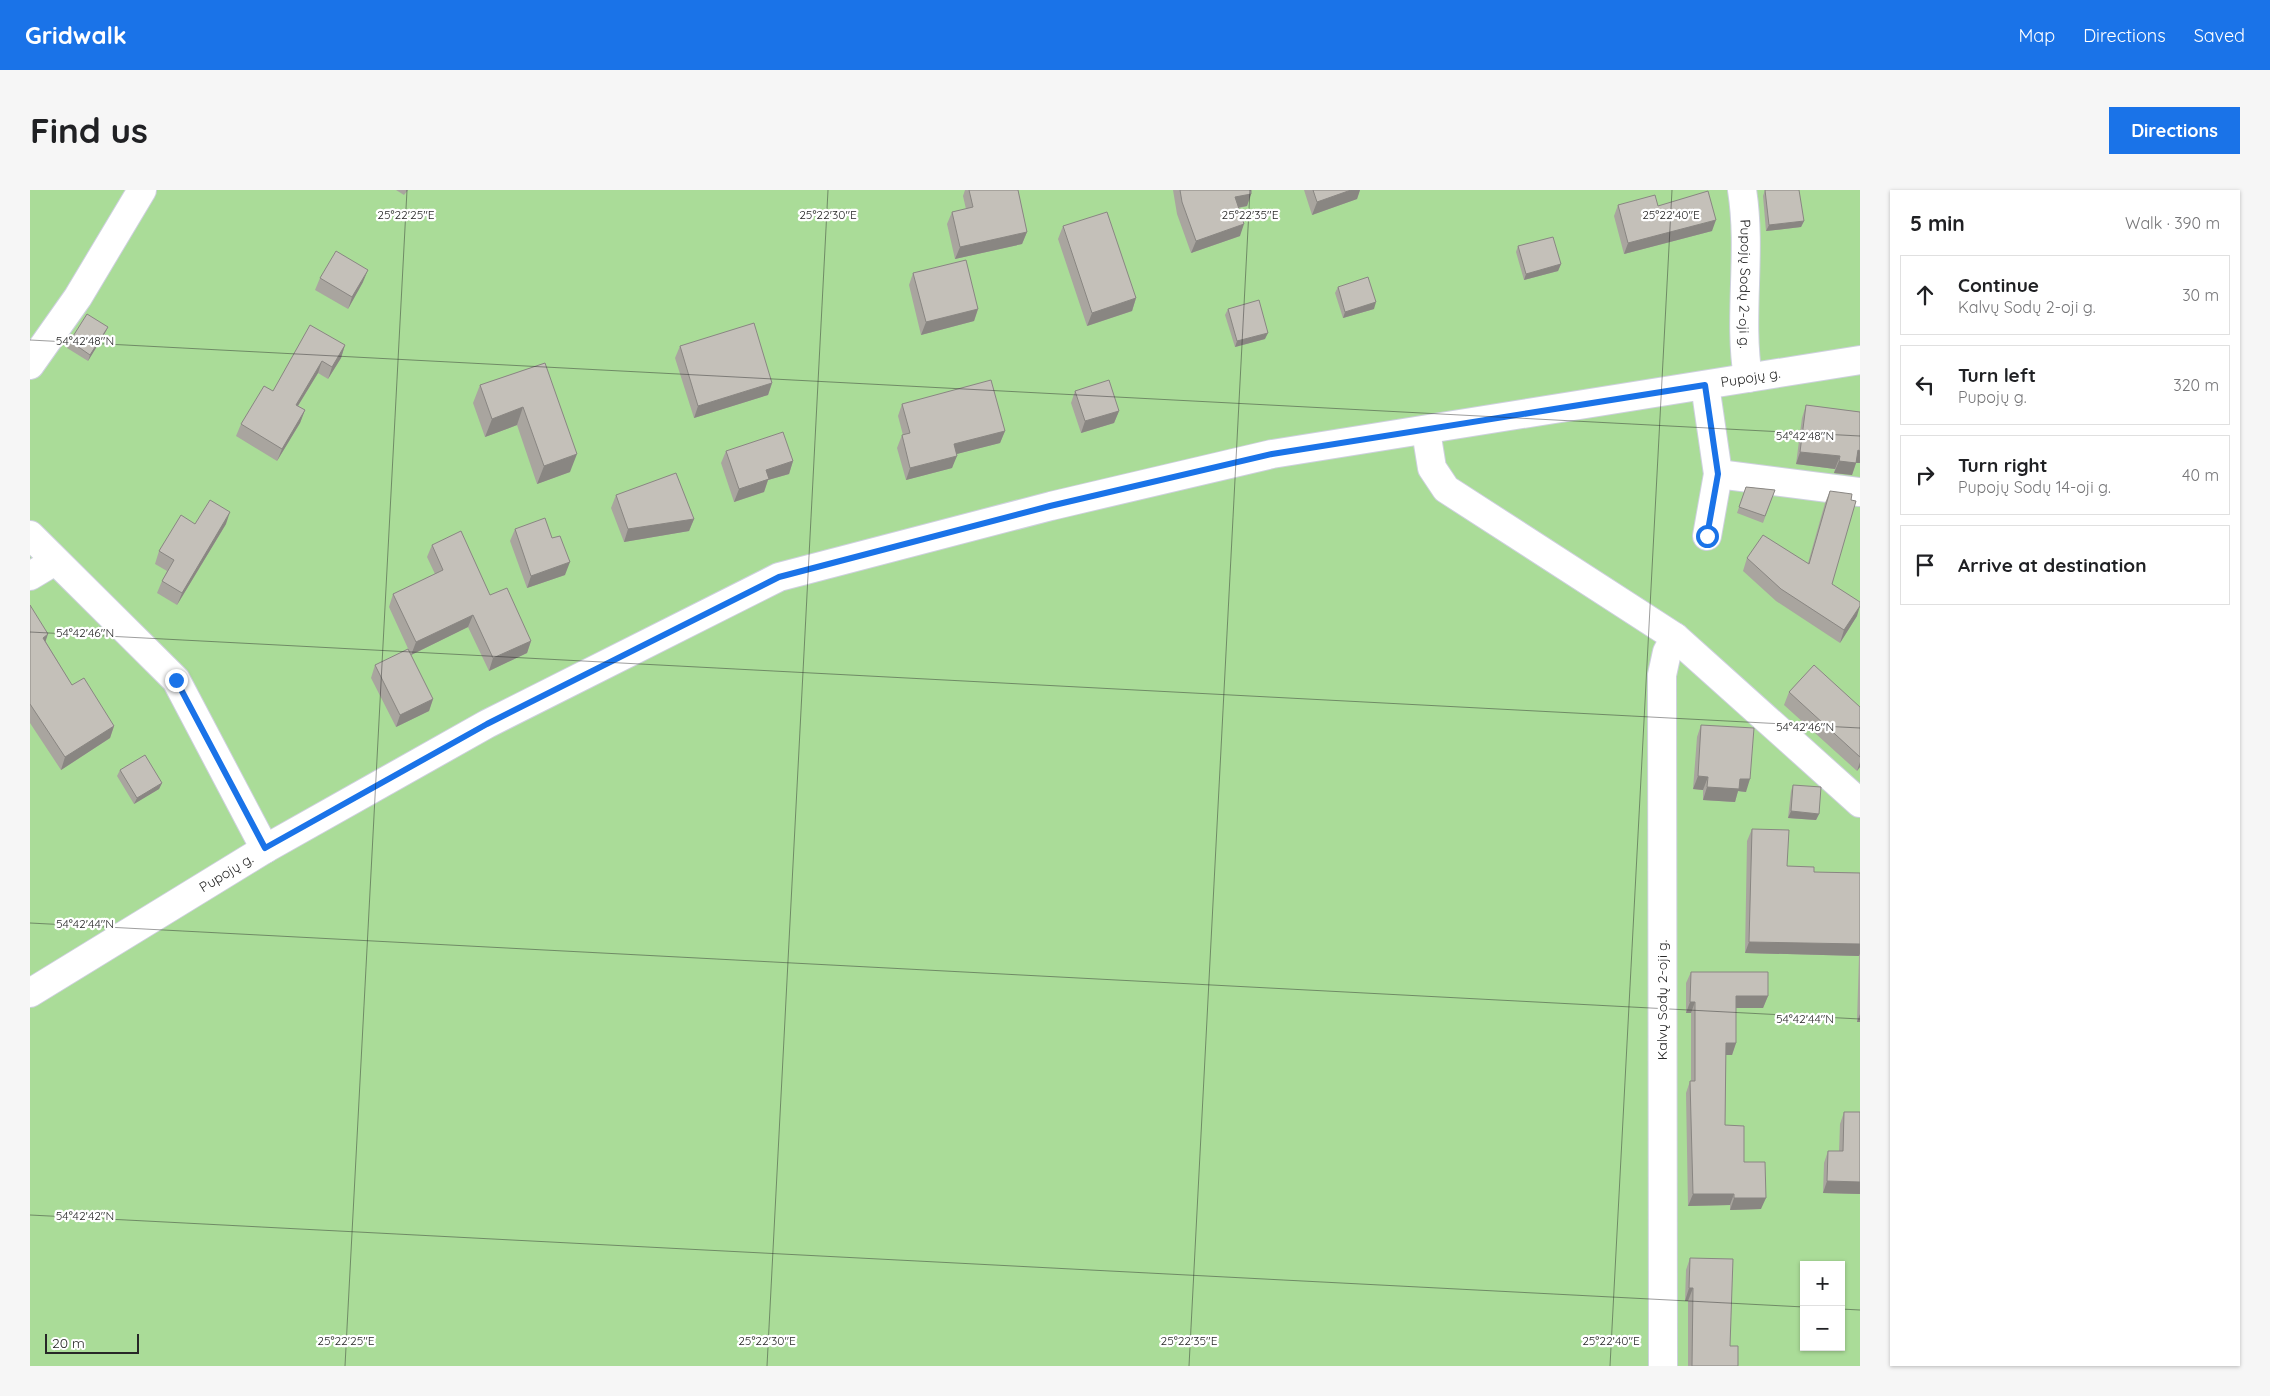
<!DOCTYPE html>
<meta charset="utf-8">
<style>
:root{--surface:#fff;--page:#f6f6f6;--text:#202124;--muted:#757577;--line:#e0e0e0;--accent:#1a73e8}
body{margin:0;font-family:Quicksand,sans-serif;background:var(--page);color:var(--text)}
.controls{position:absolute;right:15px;bottom:15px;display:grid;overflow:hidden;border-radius:0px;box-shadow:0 1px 4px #0004}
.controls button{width:45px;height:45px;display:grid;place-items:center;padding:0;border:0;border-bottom:1px solid var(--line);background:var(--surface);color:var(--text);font:25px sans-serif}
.scale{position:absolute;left:15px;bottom:12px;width:94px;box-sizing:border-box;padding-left:5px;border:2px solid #272727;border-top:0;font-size:14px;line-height:18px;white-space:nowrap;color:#272727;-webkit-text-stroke:4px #fff;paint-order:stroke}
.stop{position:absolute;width:15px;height:15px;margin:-11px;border:4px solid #1a73e8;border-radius:50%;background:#fff}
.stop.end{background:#1a73e8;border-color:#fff;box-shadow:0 1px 5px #0008}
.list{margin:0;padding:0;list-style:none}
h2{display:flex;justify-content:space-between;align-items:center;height:65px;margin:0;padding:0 20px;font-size:21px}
h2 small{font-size:16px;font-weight:400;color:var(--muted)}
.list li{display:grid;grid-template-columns:32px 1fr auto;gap:15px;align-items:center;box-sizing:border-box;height:80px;margin:0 10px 10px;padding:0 10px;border:1px solid var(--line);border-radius:0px}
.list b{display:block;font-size:19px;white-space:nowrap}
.list p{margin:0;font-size:16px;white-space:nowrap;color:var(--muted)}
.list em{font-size:16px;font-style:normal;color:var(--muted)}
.icon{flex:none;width:28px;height:28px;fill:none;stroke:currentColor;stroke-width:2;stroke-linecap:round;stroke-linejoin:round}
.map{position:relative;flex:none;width:1830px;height:1176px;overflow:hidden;border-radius:0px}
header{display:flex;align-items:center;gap:30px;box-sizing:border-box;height:70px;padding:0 25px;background:var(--accent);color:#fff}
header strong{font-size:24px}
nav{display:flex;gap:28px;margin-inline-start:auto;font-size:18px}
.intro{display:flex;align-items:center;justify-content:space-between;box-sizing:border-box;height:120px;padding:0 30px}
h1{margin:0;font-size:35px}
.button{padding:12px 22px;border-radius:0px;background:var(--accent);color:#fff;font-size:18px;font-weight:700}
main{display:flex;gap:30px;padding:0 30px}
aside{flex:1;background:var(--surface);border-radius:0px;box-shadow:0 1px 4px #0004}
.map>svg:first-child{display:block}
.green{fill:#aadc98;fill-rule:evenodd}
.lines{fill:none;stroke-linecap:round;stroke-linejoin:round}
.street-casing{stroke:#ced0df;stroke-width:30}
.street{stroke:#fff;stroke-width:28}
.wall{fill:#a9a59f}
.shaded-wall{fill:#898682}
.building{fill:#c4c0b9;stroke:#898682}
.route{stroke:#1a73e8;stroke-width:6}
.ticks{fill:none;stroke:#272727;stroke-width:1;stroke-opacity:0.45}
.labels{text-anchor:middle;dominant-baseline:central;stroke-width:4.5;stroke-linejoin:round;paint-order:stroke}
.street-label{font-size:14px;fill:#272727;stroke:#fff}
.ticks-label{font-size:12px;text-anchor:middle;fill:#272727;stroke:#fff;stroke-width:4.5;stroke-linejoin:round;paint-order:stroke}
</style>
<header>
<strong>Gridwalk</strong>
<nav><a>Map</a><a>Directions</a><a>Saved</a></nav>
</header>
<div class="intro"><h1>Find us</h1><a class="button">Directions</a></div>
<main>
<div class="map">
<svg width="1830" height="1176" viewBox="0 0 1830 1176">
<rect width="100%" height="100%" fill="#e9e3d9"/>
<path class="green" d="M 0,0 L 1830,0 L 1830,1176 L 0,1176 ZM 1774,1075 L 1811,1075 L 1811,1157 L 1774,1157 Z"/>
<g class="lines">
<g class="street-casing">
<g id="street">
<path id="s1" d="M 1712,0 C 1722,62 1708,126 1718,188"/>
<path d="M 0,175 L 48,107 L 112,0"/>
<path d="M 1675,195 L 1688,284 L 1677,346"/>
<path d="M 1396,241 L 1402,278 L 1416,299 L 1645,447 L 1830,613"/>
<path d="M 1688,284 L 1830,302"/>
<path d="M 0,345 L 146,490 L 235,659"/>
<path d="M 0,386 L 25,371"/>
<path id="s2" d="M 0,803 L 235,659 L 457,534 L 749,387 L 1021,316 L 1242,264 L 1830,170"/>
<path d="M 1633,1176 L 1632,485 L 1637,462 L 1645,447"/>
</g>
</g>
<use href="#street" class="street"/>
</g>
<path class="wall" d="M 366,0 L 378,0 L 374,5 Z
M 935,0 L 988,0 L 997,42 L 992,54 L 925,69 L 917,34 L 922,22 L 936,19 L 933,6 Z
M 1143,0 L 1221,0 L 1221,4 L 1217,16 L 1209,18 L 1210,46 L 1161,63 L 1147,24 Z
M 1274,0 L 1330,0 L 1327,9 L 1282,25 Z
M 1735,0 L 1774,31 L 1771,37 L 1736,41 L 1733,6 Z
M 1588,15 L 1628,16 L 1682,41 L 1594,64 L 1584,26 Z
M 1033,36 L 1106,108 L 1102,121 L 1057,136 L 1028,49 Z
M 1488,56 L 1531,74 L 1528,81 L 1494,90 L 1486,62 Z
M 883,83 L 948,119 L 944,131 L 891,145 L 879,95 Z
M 290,88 L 333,92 L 318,119 L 285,100 Z
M 1308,97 L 1344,119 L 1313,128 L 1305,103 Z
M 1198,119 L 1235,149 L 1205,157 L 1195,125 Z
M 78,137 L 75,143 L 58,171 L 37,158 L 40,151 Z
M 315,155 L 311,168 L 298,189 L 288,183 L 268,216 L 275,220 L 270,233 L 247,271 L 206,246 L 211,234 L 243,201 Z
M 650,156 L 742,193 L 738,205 L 664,228 L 645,168 Z
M 515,173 L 540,282 L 507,294 L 487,235 L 455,247 L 443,213 L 450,195 Z
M 1045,201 L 1089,221 L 1084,233 L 1051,243 L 1041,213 Z
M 872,214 L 975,241 L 970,253 L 926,264 L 922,278 L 876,290 L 867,258 L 872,245 L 873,245 L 868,226 Z
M 1776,215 L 1830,222 L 1830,273 L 1826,273 L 1822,285 L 1804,283 L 1805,279 L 1766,274 L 1772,228 Z
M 696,261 L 763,271 L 759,284 L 738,290 L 734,302 L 704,312 L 691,273 Z
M 1716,297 L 1745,300 L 1733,333 L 1707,323 Z
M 1800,301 L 1802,394 L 1827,426 L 1810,453 L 1746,411 L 1713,381 L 1717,368 L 1778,373 L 1795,313 Z
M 586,305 L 664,329 L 659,341 L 594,352 L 581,318 Z
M 196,334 L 147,415 L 127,403 L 132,391 L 137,381 L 125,374 L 129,361 Z
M 485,339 L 522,348 L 535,385 L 497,398 L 480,351 Z
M 402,355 L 460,405 L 501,451 L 497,463 L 459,481 L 438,437 L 381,465 L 359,417 L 363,404 L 405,384 L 397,367 Z
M 0,415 L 16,452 L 42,495 L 84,536 L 80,548 L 31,580 L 0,533 Z
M 345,475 L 403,509 L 399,521 L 366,537 L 341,488 Z
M 1759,502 L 1830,517 L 1830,577 L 1827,581 L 1754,515 Z
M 1671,535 L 1716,602 L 1708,601 L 1705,612 L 1673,610 L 1673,600 L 1663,599 L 1667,547 Z
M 90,580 L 132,593 L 129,599 L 104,614 L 87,586 Z
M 1763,595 L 1789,624 L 1786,630 L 1758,628 L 1761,601 Z
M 1722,639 L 1757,676 L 1784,682 L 1830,683 L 1830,832 L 1827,832 L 1829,766 L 1715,763 L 1717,651 Z
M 1661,782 L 1738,806 L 1733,818 L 1706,818 L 1706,853 L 1702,865 L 1696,865 L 1695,935 L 1714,972 L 1731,1019 L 1700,1020 L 1700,1015 L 1658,1016 L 1656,903 L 1660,891 L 1661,891 L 1661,823 L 1656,823 L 1656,793 Z
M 1814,922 L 1830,1004 L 1793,1003 L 1794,973 L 1798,961 L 1809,961 L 1810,934 Z
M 1660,1068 L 1700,1156 L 1708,1176 L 1658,1176 L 1658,1111 L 1655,1111 L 1656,1080 Z"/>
<path class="shaded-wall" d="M 1321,0 L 1330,0 L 1327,9 L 1282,25 L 1287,12 Z
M 1221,4 L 1217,16 L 1200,19 L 1205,7 Z
M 1686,30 L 1682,41 L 1594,64 L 1598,53 Z
M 1774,31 L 1771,37 L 1736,41 L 1739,35 Z
M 1214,34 L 1210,46 L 1161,63 L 1166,51 Z
M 997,42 L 992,54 L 925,69 L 930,57 Z
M 1531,74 L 1528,81 L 1494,90 L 1496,84 Z
M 338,80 L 333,92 L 318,119 L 322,107 Z
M 1106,108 L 1102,121 L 1057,136 L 1062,123 Z
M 1346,112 L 1344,119 L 1313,128 L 1315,122 Z
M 948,119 L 944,131 L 891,145 L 896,132 Z
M 78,137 L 75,143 L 58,171 L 60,165 Z
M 1238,143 L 1235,149 L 1205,157 L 1207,151 Z
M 315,155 L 311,168 L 298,189 L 302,177 Z
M 292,171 L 288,183 L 261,227 L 266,215 Z
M 742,193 L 738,205 L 664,228 L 668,216 Z
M 493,217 L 487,235 L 455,247 L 462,229 Z
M 275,220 L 270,233 L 247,271 L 252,259 Z
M 1089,221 L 1084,233 L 1051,243 L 1055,231 Z
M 975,241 L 970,253 L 919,266 L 924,254 Z
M 1828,260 L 1830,261 L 1830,273 L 1826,273 L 1822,285 L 1804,283 L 1809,271 Z
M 1770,262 L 1810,266 L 1805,279 L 1766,274 Z
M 547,264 L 540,282 L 507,294 L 514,276 Z
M 927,266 L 922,278 L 876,290 L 880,278 Z
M 763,271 L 759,284 L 738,290 L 734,302 L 704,312 L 709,299 L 736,280 Z
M 200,322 L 196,334 L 147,415 L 152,403 Z
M 664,329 L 659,341 L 594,352 L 598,339 Z
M 540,372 L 535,385 L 497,398 L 501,386 Z
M 1830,416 L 1827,426 L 1810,453 L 1814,440 Z
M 443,425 L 438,437 L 381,465 L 386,452 Z
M 18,444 L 14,456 L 13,448 Z
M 501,451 L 497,463 L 459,481 L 463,468 Z
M 403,509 L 399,521 L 366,537 L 370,525 Z
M 84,536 L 80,548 L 31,580 L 35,567 Z
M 1830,572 L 1830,577 L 1827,581 Z
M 1668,586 L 1678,587 L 1673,600 L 1663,599 Z
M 1710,589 L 1720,589 L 1716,602 L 1708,601 L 1705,612 L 1673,610 L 1677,597 Z
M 132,593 L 129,599 L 104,614 L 107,608 Z
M 1761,621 L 1789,624 L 1786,630 L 1758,628 Z
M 1719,752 L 1830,754 L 1830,764 L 1829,766 L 1715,763 Z
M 1706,806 L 1738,806 L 1733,818 L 1702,818 Z
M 1660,812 L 1665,812 L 1661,823 L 1656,823 Z
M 1830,824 L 1830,832 L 1827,832 Z
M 1696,853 L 1706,853 L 1702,865 L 1692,865 Z
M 1797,991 L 1830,992 L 1830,1004 L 1793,1003 Z
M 1663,1004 L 1704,1004 L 1700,1015 L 1658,1016 Z
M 1704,1008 L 1736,1008 L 1731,1019 L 1700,1020 Z
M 1659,1098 L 1663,1098 L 1658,1111 L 1655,1111 Z"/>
<path class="building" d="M 939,0 L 988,0 L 997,42 L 930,57 L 922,22 L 943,17 Z
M 1150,0 L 1221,0 L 1221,4 L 1205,7 L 1214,34 L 1166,51 L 1152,12 Z
M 1283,0 L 1321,0 L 1287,12 Z
M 1735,0 L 1769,0 L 1774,31 L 1739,35 Z
M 1678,1 L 1686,30 L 1598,53 L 1588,15 L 1625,5 L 1628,16 Z
M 1077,22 L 1106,108 L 1062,123 L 1033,36 Z
M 1523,47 L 1531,74 L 1496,84 L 1488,56 Z
M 306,61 L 338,80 L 322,107 L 290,88 Z
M 936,70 L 948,119 L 896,132 L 883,83 Z
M 1338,87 L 1346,112 L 1315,122 L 1308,97 Z
M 1229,110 L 1238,143 L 1207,151 L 1198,119 Z
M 57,124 L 78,137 L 60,165 L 40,151 Z
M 724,133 L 742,193 L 668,216 L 650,156 Z
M 280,135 L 315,155 L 302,177 L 292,171 L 266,215 L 275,220 L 252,259 L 211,234 L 234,196 L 243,201 Z
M 515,173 L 547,264 L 514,276 L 493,217 L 462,229 L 450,195 Z
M 961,190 L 975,241 L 924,254 L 927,266 L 880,278 L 872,245 L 880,243 L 872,214 Z
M 1079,190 L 1089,221 L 1055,231 L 1045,201 Z
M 1776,215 L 1830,222 L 1830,261 L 1828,260 L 1826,273 L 1809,271 L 1810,266 L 1770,262 Z
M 753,242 L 763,271 L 736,280 L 739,289 L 709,299 L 696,261 Z
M 646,283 L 664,329 L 598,339 L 586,305 Z
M 1716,297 L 1745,300 L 1735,326 L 1709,317 Z
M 1800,301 L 1822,304 L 1821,310 L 1826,311 L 1802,394 L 1830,412 L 1830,416 L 1814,440 L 1751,399 L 1717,368 L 1733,345 L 1779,374 Z
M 180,310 L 200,322 L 152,403 L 132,391 L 144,370 L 129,361 L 151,325 L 165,334 Z
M 515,328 L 522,348 L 530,346 L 540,372 L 501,386 L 485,339 Z
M 431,341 L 460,405 L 477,398 L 501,451 L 463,468 L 443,425 L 386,452 L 363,404 L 413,380 L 402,355 Z
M 0,415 L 18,444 L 13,448 L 42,495 L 54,488 L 84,536 L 35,567 L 0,514 Z
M 378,459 L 403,509 L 370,525 L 345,475 Z
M 1784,475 L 1830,517 L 1830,567 L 1759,502 Z
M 1671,535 L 1724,538 L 1720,589 L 1710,589 L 1709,599 L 1677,597 L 1678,587 L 1668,586 Z
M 115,565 L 132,593 L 107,608 L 90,580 Z
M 1763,595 L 1791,597 L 1789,624 L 1761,621 Z
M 1722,639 L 1759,640 L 1757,676 L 1784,677 L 1784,682 L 1830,683 L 1830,754 L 1719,752 Z
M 1661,782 L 1738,782 L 1738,806 L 1706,806 L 1706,853 L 1696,853 L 1695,935 L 1714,936 L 1714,972 L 1735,972 L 1736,1008 L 1704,1008 L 1704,1004 L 1663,1004 L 1660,891 L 1665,891 L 1665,812 L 1660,812 Z
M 1814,922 L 1830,922 L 1830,992 L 1797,991 L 1798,961 L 1813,961 Z
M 1660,1068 L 1703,1069 L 1700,1156 L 1708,1156 L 1708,1176 L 1662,1176 L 1663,1098 L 1659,1098 Z"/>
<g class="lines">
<path class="route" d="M 146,490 L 235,658 L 457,534 L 749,387 L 1020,316 L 1242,264 L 1675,195 L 1688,284 L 1677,346"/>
</g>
<path class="ticks" d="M 0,150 L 1830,246M 0,442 L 1830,538M 0,733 L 1830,829M 0,1025 L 1774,1117M 1811,1119 L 1830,1120M 315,1176 L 377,0M 737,1176 L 798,0M 1159,1176 L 1220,0M 1580,1176 L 1642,0"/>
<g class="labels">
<g class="street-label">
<text stroke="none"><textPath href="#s1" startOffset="94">Pupojų Sodų 2-oji g.</textPath></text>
<text stroke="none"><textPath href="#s2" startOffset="1850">Pupojų g.</textPath></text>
<text stroke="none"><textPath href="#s2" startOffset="230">Pupojų g.</textPath></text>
<text transform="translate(1632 810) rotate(-90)">Kalvų Sodų 2-oji g.</text>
</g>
</g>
<g class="ticks-label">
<text x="376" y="29">25°22'25"E</text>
<text x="798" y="29">25°22'30"E</text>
<text x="1220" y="29">25°22'35"E</text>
<text x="1641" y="29">25°22'40"E</text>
<text x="55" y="155">54°42'48"N</text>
<text x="1775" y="250">54°42'48"N</text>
<text x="55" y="447">54°42'46"N</text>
<text x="1775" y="541">54°42'46"N</text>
<text x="55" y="738">54°42'44"N</text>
<text x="1775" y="833">54°42'44"N</text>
<text x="55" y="1030">54°42'42"N</text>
<text x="316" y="1155">25°22'25"E</text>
<text x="737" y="1155">25°22'30"E</text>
<text x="1159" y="1155">25°22'35"E</text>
<text x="1581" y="1155">25°22'40"E</text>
</g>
</svg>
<div class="controls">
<button>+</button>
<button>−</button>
</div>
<div class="scale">20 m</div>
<div class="stop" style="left:1677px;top:346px"></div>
<div class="stop end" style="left:146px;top:490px"></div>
</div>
<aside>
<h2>5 min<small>Walk · 390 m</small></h2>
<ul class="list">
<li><svg class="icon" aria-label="ahead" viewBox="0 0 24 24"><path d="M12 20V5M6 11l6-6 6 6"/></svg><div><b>Continue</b><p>Kalvų Sodų 2-oji g.</p></div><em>30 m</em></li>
<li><svg class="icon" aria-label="left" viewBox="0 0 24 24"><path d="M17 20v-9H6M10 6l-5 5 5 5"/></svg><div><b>Turn left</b><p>Pupojų g.</p></div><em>320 m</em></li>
<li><svg class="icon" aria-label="right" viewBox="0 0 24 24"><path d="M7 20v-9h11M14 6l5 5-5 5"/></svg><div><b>Turn right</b><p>Pupojų Sodų 14-oji g.</p></div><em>40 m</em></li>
<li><svg class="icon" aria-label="arrive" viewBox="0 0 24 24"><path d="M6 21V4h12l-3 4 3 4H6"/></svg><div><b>Arrive at destination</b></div></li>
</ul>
</aside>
</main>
